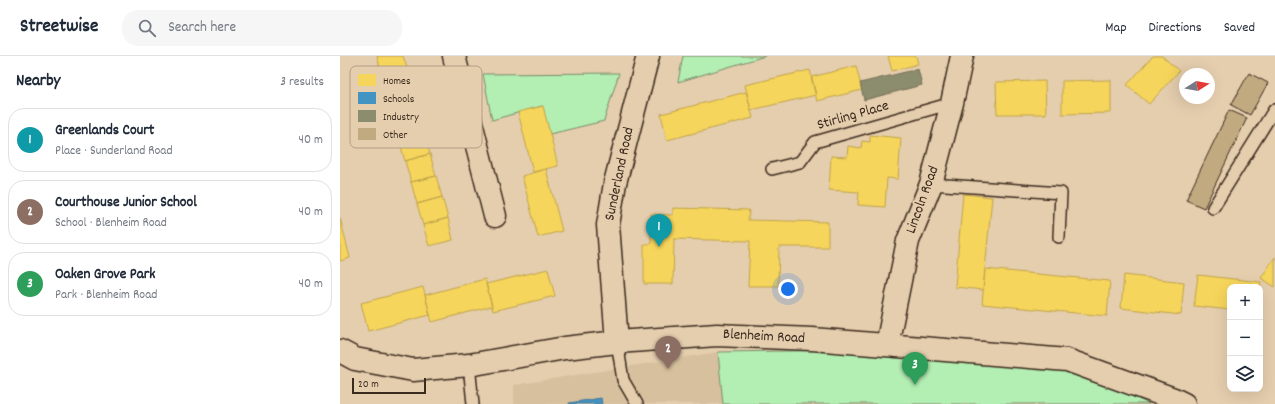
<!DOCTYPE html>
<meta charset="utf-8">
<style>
:root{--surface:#fff;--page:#f6f6f7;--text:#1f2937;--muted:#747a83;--line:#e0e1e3;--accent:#1a73e8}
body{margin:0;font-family:Dekko,sans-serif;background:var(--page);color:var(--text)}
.controls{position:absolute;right:12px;bottom:12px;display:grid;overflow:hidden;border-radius:8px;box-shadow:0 4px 16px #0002}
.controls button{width:36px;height:36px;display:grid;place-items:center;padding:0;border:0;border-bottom:1px solid var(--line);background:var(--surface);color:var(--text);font:20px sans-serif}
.compass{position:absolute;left:839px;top:12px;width:36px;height:36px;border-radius:50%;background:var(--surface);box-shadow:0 4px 16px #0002;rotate:79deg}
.scale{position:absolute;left:12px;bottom:10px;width:74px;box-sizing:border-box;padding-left:4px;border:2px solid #3b2a1e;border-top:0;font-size:11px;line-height:14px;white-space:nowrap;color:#3b2a1e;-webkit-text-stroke:3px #e5ceae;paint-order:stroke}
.you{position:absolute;left:448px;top:233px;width:14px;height:14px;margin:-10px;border:3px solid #fff;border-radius:50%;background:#1a73e8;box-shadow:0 0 0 6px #1a73e833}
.badge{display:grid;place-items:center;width:26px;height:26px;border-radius:50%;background:var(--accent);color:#fff;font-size:13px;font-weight:700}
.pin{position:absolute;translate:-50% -33px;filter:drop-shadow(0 1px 2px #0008)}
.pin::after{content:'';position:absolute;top:21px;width:14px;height:12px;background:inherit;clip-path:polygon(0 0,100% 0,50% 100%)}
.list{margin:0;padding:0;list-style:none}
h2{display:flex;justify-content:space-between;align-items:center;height:52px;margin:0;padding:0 16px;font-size:17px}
h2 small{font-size:13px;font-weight:400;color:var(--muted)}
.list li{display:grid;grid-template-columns:26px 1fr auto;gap:12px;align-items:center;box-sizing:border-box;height:64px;margin:0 8px 8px;padding:0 8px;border:1px solid var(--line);border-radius:16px}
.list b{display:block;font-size:15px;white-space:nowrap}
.list p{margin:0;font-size:13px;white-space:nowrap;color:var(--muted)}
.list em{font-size:13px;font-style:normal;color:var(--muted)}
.icon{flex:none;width:22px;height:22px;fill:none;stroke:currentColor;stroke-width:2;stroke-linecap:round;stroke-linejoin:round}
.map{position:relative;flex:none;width:935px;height:348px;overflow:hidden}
header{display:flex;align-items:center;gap:24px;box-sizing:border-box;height:56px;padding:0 20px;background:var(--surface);border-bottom:1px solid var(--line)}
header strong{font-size:19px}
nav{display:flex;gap:22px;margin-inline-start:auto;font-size:14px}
.search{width:280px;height:36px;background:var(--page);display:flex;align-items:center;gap:10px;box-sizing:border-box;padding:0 14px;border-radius:16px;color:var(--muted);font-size:15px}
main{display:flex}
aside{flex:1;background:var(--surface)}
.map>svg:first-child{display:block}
.built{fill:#d7c09d}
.green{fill:#b3eeb3;stroke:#778c68}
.homes{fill:#f6d55c;stroke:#bea249}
.schools{fill:#4393c3;stroke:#417492}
.industry{fill:#8c8c6e;stroke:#746f56}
.building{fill:#c2aa80;stroke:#3b2a1e}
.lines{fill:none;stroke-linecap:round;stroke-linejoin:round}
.service-casing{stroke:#3b2a1e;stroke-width:14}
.minor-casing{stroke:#3b2a1e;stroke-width:25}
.service{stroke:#e5ceae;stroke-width:11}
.minor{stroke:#e5ceae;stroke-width:22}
.labels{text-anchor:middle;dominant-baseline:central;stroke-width:4;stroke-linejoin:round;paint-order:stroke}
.street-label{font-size:15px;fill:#3b2a1e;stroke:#e5ceae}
.key{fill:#e5ceae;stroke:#b29d83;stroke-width:1}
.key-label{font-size:11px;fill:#3b2a1e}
</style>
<header>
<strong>Streetwise</strong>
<div class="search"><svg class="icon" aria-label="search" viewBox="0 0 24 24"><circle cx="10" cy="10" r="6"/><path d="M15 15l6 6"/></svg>Search here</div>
<nav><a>Map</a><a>Directions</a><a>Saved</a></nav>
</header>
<main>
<aside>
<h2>Nearby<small>3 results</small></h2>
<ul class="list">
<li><span class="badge" style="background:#0f9aa8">1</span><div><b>Greenlands Court</b><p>Place · Sunderland Road</p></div><em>40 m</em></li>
<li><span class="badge" style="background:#8d6e63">2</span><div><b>Courthouse Junior School</b><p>School · Blenheim Road</p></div><em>40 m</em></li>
<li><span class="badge" style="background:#2e9e5b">3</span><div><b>Oaken Grove Park</b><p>Park · Blenheim Road</p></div><em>40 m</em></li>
</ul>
</aside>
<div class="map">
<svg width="935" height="348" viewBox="0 0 935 348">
<rect width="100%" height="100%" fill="#e5ceae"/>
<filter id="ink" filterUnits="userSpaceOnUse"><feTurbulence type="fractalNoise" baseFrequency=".025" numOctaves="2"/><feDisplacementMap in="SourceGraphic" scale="8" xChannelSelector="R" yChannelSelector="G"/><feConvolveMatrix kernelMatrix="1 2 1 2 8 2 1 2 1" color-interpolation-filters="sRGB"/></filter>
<g filter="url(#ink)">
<path class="built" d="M 378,296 L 383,348 L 174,348 L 174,329 Z"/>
<path class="green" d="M 343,0 L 425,0 L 338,26 Z
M 279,17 L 264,65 L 210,78 L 202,50 L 152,64 L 143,18 Z
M 520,294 L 726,310 L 809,348 L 383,348 L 378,296 Z"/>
<path class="homes" d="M 37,0 L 63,0 L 67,12 L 42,19 Z
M 548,0 L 576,0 L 578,8 L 552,15 Z
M 813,0 L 822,0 L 839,15 L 809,48 L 787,29 Z
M 516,10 L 522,34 L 477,45 L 471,21 Z
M 470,14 L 476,39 L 411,54 L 405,29 Z
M 771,24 L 771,57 L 722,58 L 722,25 Z
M 705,25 L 706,58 L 657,58 L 656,26 Z
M 406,36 L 413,62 L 327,84 L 321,58 Z
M 203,50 L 218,110 L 193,116 L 178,56 Z
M 84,77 L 90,98 L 65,105 L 59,83 Z
M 530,79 L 561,82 L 558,123 L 547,122 L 545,151 L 518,149 L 519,136 L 489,134 L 491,100 L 507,101 L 508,90 L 521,92 L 522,85 L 530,86 Z
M 90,98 L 96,120 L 71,126 L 65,105 Z
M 206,113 L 222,175 L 198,181 L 182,120 Z
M 96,120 L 102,141 L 77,148 L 71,126 Z
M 623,138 L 652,141 L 643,234 L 615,231 Z
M 102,141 L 108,162 L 83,169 L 77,148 Z
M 333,152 L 409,154 L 408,164 L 488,166 L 488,191 L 439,191 L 438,230 L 408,230 L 410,185 L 334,183 L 333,228 L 304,228 L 304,188 L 311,188 L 311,158 L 333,159 Z
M 0,162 L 10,202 L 0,205 Z
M 108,162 L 113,184 L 89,190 L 83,169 Z
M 935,201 L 935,231 L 921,222 Z
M 208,213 L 215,240 L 153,255 L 146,228 Z
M 645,213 L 770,225 L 767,260 L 642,248 Z
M 784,219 L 844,226 L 841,259 L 781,252 Z
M 858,219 L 921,226 L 920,231 L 890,231 L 890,254 L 854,250 Z
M 145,223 L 152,250 L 92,266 L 85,239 Z
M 83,231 L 90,259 L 28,275 L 21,247 Z"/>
<path class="schools" d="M 261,342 L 262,348 L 229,348 L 229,347 Z"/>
<path class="industry" d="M 578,13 L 582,29 L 524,44 L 520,27 Z"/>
<path class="building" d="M 909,17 L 928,27 L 910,59 L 891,49 Z
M 889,54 L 907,62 L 864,152 L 846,144 Z"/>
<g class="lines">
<g class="service-casing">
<path id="service" d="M 432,113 L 460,106 L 475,86 L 612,47
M 591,128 L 721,137 L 719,181
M 873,152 L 934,54 L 935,54
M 277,286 L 283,324 L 297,348
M 129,309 L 133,348"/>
</g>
<g class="minor-casing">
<path id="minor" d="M 114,0 L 155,160
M 277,286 L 268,169 L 275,127 L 308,0
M 547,289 L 568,185 L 591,128 L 612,47 L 622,0
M 0,295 L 15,303 L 73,314 L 129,309 L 225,292 L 277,286 L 377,279 L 472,283 L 727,304 L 834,343 L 844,348"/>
</g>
<use href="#service" class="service"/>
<use href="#minor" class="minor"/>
</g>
</g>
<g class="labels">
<g class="street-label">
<text transform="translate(513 60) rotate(-16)">Stirling Place</text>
<text transform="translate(280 118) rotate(-78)">Sunderland Road</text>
<text transform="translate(583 144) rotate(-70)">Lincoln Road</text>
<text transform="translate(424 281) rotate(3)">Blenheim Road</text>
</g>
</g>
<rect x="10" y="10" width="132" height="82" rx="6" class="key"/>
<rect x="18" y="18" width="18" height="12" fill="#f6d55c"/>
<rect x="18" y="36" width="18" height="12" fill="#4393c3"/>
<rect x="18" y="54" width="18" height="12" fill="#8c8c6e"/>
<rect x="18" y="72" width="18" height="12" fill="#c2aa80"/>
<g class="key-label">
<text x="43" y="28">Homes</text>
<text x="43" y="46">Schools</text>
<text x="43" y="64">Industry</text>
<text x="43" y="82">Other</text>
</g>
</svg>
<div class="controls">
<button>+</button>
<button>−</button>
<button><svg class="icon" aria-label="layers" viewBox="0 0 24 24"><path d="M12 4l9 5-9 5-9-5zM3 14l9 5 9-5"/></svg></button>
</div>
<svg class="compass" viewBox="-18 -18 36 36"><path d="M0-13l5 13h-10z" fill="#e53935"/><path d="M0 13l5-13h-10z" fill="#747a83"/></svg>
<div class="scale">20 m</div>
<div class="you"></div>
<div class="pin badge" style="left:319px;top:191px;background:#0f9aa8">1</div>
<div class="pin badge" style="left:328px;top:313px;background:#8d6e63">2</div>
<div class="pin badge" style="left:575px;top:329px;background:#2e9e5b">3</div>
</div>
</main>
